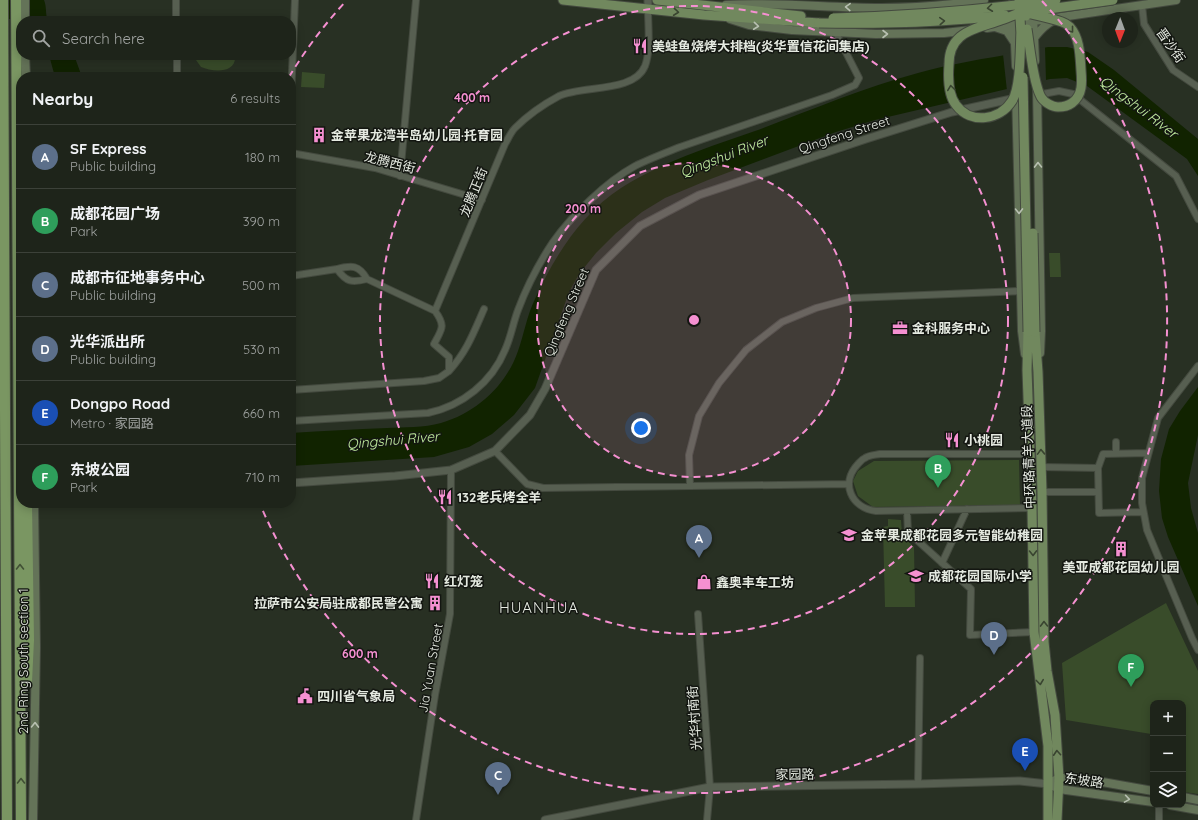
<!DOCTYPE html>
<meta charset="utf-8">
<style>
:root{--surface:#1e241a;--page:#2b3027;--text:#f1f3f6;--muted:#a1a4a2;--line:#3c4139;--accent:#d93025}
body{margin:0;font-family:Quicksand,"Noto Sans SC",sans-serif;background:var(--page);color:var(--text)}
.controls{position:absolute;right:12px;bottom:12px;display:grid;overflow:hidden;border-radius:8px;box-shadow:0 2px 10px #0003}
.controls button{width:36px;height:36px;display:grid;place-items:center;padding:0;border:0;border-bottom:1px solid var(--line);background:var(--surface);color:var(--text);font:20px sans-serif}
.compass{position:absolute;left:1102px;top:12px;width:36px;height:36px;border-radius:50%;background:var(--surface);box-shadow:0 2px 10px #0003;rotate:181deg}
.you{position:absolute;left:641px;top:428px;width:14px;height:14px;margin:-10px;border:3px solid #fff;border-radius:50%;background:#1a73e8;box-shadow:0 0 0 6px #1a73e833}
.badge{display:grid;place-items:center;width:26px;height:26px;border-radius:50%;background:var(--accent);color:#fff;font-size:13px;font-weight:700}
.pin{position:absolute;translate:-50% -33px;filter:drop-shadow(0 1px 2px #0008)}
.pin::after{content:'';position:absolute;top:21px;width:14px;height:12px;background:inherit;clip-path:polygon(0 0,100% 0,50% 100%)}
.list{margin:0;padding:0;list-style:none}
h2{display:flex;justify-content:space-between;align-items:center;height:52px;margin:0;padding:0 16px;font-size:17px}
h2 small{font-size:13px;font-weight:400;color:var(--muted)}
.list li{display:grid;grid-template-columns:26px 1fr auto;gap:12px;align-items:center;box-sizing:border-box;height:64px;padding:0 16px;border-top:1px solid var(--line)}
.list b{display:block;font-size:15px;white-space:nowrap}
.list p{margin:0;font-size:13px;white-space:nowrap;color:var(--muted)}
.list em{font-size:13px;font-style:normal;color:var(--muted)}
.icon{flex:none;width:22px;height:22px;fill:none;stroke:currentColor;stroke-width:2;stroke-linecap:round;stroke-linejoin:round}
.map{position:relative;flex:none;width:1198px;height:820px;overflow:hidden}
.search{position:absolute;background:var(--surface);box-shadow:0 2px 10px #0003;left:16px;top:16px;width:280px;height:44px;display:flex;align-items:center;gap:10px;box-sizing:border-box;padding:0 14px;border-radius:16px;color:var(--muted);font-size:15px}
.panel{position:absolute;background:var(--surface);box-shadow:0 2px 10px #0003;left:16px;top:72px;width:280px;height:436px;border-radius:16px}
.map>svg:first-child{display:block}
.green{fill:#394c2a}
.water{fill:#112300}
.pier{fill:#283023}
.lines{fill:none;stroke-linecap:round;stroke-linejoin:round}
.minor-casing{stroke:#444a3f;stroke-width:8}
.tertiary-casing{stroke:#444a3f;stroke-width:9}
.secondary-casing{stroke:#444a3f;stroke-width:10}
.primary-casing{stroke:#444a3f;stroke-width:11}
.trunk-casing{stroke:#444a3f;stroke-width:12}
.minor{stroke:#575f51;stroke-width:6}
.tertiary{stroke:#575f51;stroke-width:7}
.secondary{stroke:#647358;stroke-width:8}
.primary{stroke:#71885e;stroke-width:9}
.trunk{stroke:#7a9662;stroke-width:10}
.primary-bridge-casing{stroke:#444a3f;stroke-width:11;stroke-linecap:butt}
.primary-bridge{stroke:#71885e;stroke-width:9}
.oneway{stroke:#b8c0b1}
.oneway2{stroke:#394430}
.oneway3{stroke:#415035}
.ring{fill:none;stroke:#f590d1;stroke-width:2;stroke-dasharray:7 5}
.labels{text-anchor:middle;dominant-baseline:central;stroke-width:3;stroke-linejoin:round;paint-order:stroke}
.street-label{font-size:13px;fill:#e5eae1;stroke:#131611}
.poi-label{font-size:13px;font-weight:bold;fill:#e5eae1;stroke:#131611;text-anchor:start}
.water-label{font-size:14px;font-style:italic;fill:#c2ee9f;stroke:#131611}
.quarter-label{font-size:15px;letter-spacing:1px;fill:#e5eae1;stroke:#131611}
.centre{fill:#f590d1;stroke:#131611;stroke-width:2}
.ring-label{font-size:12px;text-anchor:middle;font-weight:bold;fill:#f590d1;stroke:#131611;stroke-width:3;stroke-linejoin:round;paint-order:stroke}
</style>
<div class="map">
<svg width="1198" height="820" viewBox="0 0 1198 820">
<rect width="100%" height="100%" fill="#283023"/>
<path class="green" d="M 195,55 L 235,55 C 237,74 213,72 201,67 L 196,60 Z
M 302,72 L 325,74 L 324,88 L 301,87 Z
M 1049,253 L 1060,253 L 1061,277 L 1050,277 Z
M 1019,460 L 1020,505 L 873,507 L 858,496 L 853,481 L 858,471 L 874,461 Z
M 888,519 L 901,520 L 902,535 L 914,547 L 915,607 L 885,607 L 883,527 L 888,526 Z
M 1166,603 L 1198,671 L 1198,794 L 1183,792 L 1183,703 L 1153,703 L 1153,741 L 1151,734 L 1066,720 L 1062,663 Z"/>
<path class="water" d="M 0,0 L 44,0 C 47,7 45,14 48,21 L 21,21 L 21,22 L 10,19 L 0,18 Z
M 1048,47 L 1067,47 L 1088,52 L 1114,70 L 1198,139 L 1198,176 L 1187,159 L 1087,86 L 1067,78 L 1050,79 L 1007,89 L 875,120 L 836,132 L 708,180 L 665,198 L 642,212 L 616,233 L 596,253 L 579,274 L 569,292 L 535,388 L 514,415 L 492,434 L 469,447 L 434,457 L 291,466 L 291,433 C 323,431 355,429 387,428 C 404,427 424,428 441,423 C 476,413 506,386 518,351 C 524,334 527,315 535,299 C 554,257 581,214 621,188 C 662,162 709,147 755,131 C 809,111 862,88 918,73 C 960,61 1005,56 1048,47 Z
M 49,55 L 74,55 L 82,77 L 55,77 Z
M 1198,387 L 1198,435 L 1188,483 L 1191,508 L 1198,533 L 1198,606 L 1168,537 L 1162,518 L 1159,491 L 1161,459 L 1169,429 L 1180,411 Z"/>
<path class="pier" d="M 1045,47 L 1046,81 L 1007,91 L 1003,54 Z"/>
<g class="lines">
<g class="minor-casing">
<path id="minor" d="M 176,0 L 176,21
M 1142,5 L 1144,24 L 1173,70 L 1198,87
M 177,55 L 177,77
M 1037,95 L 1059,91 L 1073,94 L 1176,176 L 1198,219
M 291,98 L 295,0
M 291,153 L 375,168 L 482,200
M 400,176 L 416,0
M 337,269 C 352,265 359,265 367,279
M 291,276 L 337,269 C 346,282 352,283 367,279 L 435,311 L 505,144 C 508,139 511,132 515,128 C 527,116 544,104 559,96 C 583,85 634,93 645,66 C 651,50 648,26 648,9
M 1198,366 L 1158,418 L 1142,478 L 1142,503 L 1147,530 L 1192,638 L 1198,650
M 449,371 C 467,351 473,334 484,309
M 291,390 L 424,381 L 439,378 L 449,371 L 449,357 L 434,344 C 442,329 446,326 435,311
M 291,421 L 428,413 C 462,406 492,382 505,350 C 511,337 513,323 518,310 C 527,286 539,263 553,242 C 572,215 606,182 635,166 C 649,159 665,153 680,147 L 832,95 L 855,85 L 859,78 L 836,33
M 495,451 L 527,484 L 543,488 L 849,484
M 1116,453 L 1116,442
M 1030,454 L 880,454 C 875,455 869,455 865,458 C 862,459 860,462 858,464 C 840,483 851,508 876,511 L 1032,508
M 1041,467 L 1098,468
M 690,486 L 689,455 L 699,416 L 719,383 L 746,350 L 782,322 L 816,308 L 853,298 L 1021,291
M 1042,492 L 1098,492
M 907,511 L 908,532 L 971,589 L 970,635 L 1034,632
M 1143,512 L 1099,513 L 1098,468 L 1103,454 L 1148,453
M 942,563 L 967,509
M 698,614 L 710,787 L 707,820
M 918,784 L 920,658
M 416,820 L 435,695 L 450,614 L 451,470
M 1159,820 L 1159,805"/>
</g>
<g class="tertiary-casing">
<path id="tertiary" d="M 648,0 L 648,9
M 291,483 L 395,476 L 451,470 L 495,451 L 530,415 L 545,389 L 596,270 L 640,226 L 699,195 L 866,139 L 952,112 L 1016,98
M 545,820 L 710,787 L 918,784 L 1020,781 L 1048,784"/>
</g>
<g class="secondary-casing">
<path id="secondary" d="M 25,0 L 25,21
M 1013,0 L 1016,66
M 726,5 C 777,2 829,8 881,8 C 915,8 951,5 984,0
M 1033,15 L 1035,61
M 730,19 L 749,25 L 792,30 L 876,34 L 944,33 L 971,30
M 995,27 L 1007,31 L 1015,43
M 987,28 L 1176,0
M 1034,38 C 1041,29 1046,24 1056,19
M 25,55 L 26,77
M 1037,88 L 1041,331 L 1040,353
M 1016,91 L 1022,331 L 1025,354
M 1048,784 L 1059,778 L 1064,778 L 1091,780 L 1153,791
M 1053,786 L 1059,789 L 1153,802
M 1183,797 L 1198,800
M 1170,805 L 1198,810
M 33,820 L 36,647 L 34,503"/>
</g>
<g class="primary-casing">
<path id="primary" d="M 563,0 L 704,15 L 819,23
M 657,0 L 801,16
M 1028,332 L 1027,370 L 1032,508 L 1034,632 L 1048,746 L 1048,820
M 1035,332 L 1038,372 L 1042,492 L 1044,642 L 1047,671 L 1055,715 L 1059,778 L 1057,820"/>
</g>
<g class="trunk-casing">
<path id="trunk" d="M 3,0 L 7,820
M 16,0 L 21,820
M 27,503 L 29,640 L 27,682"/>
</g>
<use href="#minor" class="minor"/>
<use href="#tertiary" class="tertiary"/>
<use href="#secondary" class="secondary"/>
<use href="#primary" class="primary"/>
<use href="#trunk" class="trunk"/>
<g class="primary-bridge-casing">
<path id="primary-bridge" d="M 1019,0 L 1021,35
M 1026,0 L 1026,16
M 1027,12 L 1113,0
M 833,18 C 908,16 982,10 1056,0
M 819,23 C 881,24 943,23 1005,15
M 1021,30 C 1020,48 1021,87 1012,101 C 1000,120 971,125 956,105 C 948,95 948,77 949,64 C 949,55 952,44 960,37 C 970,28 988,25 1001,20 C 1008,18 1015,14 1021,13 C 1026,12 1057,20 1062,22 C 1065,23 1068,25 1070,27 C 1080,38 1080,56 1081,70 C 1082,82 1083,95 1072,103 C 1068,106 1063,107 1058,107 C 1052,107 1044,102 1041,97 C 1033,82 1030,47 1027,29
M 1023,77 L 1028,332
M 1033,233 L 1035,332"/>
</g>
<use href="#primary-bridge" class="primary-bridge"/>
</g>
<defs><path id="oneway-chevron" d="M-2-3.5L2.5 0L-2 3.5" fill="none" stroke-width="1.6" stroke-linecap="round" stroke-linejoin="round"/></defs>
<g class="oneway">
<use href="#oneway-chevron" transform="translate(848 7) rotate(-178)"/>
<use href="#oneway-chevron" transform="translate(756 26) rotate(6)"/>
<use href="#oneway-chevron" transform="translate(885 34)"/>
<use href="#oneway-chevron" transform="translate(1038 165) rotate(-91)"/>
<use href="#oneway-chevron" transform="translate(1019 211) rotate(89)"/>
<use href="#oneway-chevron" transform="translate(35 725) rotate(-89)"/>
<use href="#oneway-chevron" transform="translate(1127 799) rotate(9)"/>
</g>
<g class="oneway2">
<use href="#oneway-chevron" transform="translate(990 8) rotate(173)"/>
<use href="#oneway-chevron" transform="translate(676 12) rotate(6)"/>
<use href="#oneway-chevron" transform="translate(942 21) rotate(-4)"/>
<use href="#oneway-chevron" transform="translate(1071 30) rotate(52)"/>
<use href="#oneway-chevron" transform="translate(951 88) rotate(-98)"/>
<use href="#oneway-chevron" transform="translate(1041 452) rotate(-92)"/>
<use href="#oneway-chevron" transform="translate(1033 553) rotate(89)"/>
<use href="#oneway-chevron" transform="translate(1044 624) rotate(-91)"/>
<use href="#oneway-chevron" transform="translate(1040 682) rotate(83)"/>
<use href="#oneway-chevron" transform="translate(1057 753) rotate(-94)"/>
</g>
<g class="oneway3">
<use href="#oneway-chevron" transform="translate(20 567) rotate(-90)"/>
<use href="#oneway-chevron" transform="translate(21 781) rotate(-90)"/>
</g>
<circle cx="694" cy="320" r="157" fill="#f590d1" fill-opacity=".12"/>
<g class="ring">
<circle cx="694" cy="320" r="157"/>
<circle cx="694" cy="320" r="314"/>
<path d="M289 77A472 472 0 0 1 346 1M1042 1A472 472 0 1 1 260 504"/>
</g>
<defs>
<g id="restaurant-bare" transform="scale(1.2)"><path d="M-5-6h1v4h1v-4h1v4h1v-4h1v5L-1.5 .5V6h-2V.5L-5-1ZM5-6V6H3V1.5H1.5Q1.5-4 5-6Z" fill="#f590d1" stroke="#131611" stroke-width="2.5" paint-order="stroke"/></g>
<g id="building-bare" transform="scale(1.2)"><path d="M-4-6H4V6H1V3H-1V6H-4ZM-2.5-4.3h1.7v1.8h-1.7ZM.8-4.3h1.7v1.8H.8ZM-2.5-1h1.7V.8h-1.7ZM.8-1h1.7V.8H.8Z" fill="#f590d1" stroke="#131611" stroke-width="2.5" paint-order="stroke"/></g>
<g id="office-bare" transform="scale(1.2)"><path d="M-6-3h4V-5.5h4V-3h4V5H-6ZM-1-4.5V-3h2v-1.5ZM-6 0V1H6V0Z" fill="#f590d1" stroke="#131611" stroke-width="2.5" paint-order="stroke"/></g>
<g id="school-bare" transform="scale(1.2)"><path d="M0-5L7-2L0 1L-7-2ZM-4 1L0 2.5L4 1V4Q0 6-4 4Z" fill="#f590d1" stroke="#131611" stroke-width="2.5" paint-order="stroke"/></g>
<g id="shop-bare" transform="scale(1.2)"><path d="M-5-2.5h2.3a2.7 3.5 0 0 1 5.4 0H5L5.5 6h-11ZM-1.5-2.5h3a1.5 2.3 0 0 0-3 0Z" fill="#f590d1" stroke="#131611" stroke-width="2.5" paint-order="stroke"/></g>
<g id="civic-bare" transform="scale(1.2)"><path d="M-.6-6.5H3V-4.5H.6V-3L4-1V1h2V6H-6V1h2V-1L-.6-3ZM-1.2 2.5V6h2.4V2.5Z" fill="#f590d1" stroke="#131611" stroke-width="2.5" paint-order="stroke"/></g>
</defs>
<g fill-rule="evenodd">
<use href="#restaurant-bare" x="640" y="46"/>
<use href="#building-bare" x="319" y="135"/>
<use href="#office-bare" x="900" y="328"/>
<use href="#restaurant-bare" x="952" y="440"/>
<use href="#restaurant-bare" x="445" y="497"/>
<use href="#school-bare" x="849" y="535"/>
<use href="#building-bare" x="1121" y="549"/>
<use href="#school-bare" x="916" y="576"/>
<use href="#restaurant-bare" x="432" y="581"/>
<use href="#shop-bare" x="704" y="582"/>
<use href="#building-bare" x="435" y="603"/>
<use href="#civic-bare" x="305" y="696"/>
</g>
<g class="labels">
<g class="street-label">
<text transform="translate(1171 45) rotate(55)">晋沙街</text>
<text transform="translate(844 134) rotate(-18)">Qingfeng Street</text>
<text transform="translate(390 162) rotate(14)">龙腾西街</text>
<text transform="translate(473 192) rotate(-68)">龙腾正街</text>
<text transform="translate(566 312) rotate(-67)">Qingfeng Street</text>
<text transform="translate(1028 457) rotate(-92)">中环路青羊大道段</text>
<text transform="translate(23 661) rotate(-90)">2nd Ring South section 1</text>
<text transform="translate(430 668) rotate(-80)">Jia Yuan Street</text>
<text transform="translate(694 718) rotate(-94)">光华村南街</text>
<text transform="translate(795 774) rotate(-1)">家园路</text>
<text transform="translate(1084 780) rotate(8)">东坡路</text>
</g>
<g class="poi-label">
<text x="652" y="46">美蛙鱼烧烤大排档(炎华置信花间集店)</text>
<text x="331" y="135">金苹果龙湾半岛幼儿园·托育园</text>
<text x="912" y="328">金科服务中心</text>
<text x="964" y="440">小桃园</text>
<text x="457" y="497">132老兵烤全羊</text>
<text x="861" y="535">金苹果成都花园多元智能幼稚园</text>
<text x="1121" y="567" text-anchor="middle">美亚成都花园幼儿园</text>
<text x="928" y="576">成都花园国际小学</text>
<text x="444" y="581">红灯笼</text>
<text x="716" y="582">鑫奥丰车工坊</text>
<text x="423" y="603" text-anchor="end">拉萨市公安局驻成都民警公寓</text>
<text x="317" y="696">四川省气象局</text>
</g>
<g class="water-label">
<text transform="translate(1139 107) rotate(37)">Qingshui River</text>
<text transform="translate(724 156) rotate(-21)">Qingshui River</text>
<text transform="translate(393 440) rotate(-5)">Qingshui River</text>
</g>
<g class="quarter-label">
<text x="539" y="607">HUANHUA</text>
</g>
</g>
<circle cx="694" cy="320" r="6" class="centre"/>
<g class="ring-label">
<text x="472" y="102">400 m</text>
<text x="583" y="213">200 m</text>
<text x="360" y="658">600 m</text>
</g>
</svg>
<div class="controls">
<button>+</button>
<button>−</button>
<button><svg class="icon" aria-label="layers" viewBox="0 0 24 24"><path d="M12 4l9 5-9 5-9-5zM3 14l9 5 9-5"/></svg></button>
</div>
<svg class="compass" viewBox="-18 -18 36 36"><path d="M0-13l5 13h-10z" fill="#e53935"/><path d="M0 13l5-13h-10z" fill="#a1a4a2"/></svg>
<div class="you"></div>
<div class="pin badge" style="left:699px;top:558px;background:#5c6f8a">A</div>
<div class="pin badge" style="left:938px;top:488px;background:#2e9e5b">B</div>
<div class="pin badge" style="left:498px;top:795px;background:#5c6f8a">C</div>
<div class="pin badge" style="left:994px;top:655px;background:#5c6f8a">D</div>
<div class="pin badge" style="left:1025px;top:771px;background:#1a4fb4">E</div>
<div class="pin badge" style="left:1131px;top:687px;background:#2e9e5b">F</div>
<div class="search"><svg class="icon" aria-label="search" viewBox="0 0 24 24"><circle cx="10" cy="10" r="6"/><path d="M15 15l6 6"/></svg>Search here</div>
<section class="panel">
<h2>Nearby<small>6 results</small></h2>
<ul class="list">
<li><span class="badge" style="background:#5c6f8a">A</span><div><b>SF Express</b><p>Public building</p></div><em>180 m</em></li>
<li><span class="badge" style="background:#2e9e5b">B</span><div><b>成都花园广场</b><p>Park</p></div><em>390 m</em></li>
<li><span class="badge" style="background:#5c6f8a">C</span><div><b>成都市征地事务中心</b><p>Public building</p></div><em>500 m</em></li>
<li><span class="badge" style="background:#5c6f8a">D</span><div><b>光华派出所</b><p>Public building</p></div><em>530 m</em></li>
<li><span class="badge" style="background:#1a4fb4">E</span><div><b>Dongpo Road</b><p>Metro · 家园路</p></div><em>660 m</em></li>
<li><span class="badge" style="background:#2e9e5b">F</span><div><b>东坡公园</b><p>Park</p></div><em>710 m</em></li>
</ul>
</section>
</div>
